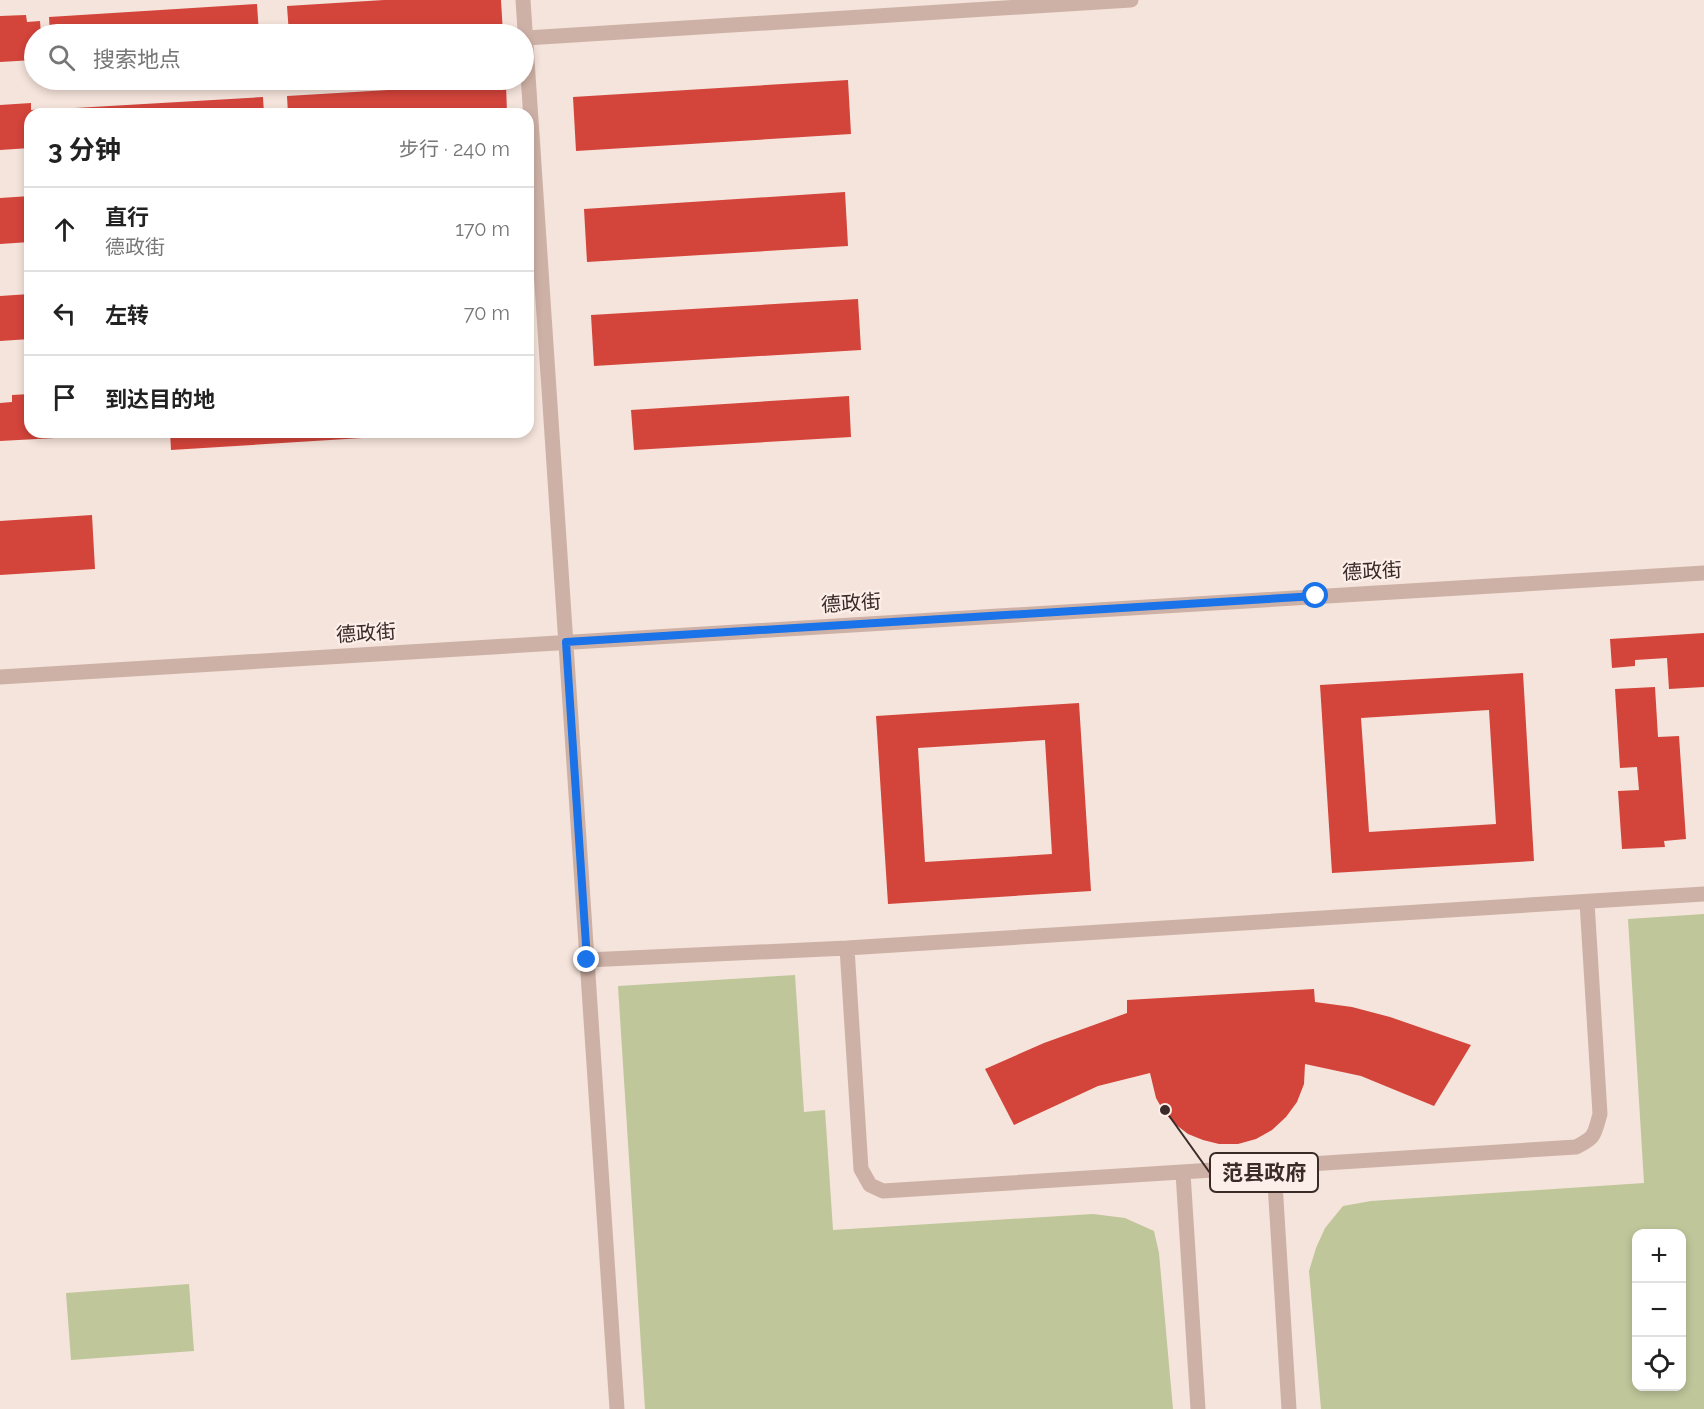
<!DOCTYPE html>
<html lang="zh">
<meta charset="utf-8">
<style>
:root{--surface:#fff;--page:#f2f2f2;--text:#222;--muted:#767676;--line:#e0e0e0}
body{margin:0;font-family:Raleway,"Noto Sans SC",sans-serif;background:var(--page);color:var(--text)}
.controls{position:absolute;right:18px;bottom:18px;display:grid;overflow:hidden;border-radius:12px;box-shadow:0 3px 9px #0003}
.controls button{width:54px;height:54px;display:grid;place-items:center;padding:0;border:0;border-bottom:2px solid var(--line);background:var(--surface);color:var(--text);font:30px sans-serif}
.stop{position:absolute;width:18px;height:18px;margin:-14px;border:4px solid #1a73e8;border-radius:50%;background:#fff}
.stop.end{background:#1a73e8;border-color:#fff;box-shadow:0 2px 6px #0008}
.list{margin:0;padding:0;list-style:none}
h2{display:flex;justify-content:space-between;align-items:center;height:78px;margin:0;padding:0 24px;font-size:26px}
h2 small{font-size:20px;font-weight:400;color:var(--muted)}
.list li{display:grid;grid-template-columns:39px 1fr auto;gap:18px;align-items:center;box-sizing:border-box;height:84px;padding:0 24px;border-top:2px solid var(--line)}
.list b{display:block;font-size:22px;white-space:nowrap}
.list p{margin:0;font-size:20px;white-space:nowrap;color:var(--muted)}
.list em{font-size:20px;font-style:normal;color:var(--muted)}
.icon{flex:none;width:33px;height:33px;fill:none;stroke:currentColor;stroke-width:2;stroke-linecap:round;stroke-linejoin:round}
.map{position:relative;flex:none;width:1704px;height:1409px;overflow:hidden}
.search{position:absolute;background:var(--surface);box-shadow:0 3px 9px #0003;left:24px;top:24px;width:510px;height:66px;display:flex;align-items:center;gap:15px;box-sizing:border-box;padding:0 21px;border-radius:33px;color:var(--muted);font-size:22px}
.panel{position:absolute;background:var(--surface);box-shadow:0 3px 9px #0003;left:24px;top:108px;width:510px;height:330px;border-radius:18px}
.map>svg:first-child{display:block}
.green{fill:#bfc69a;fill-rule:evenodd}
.building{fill:#d3443b;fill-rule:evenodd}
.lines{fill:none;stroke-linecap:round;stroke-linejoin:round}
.minor{stroke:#ceb1a6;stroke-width:15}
.route{stroke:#1a73e8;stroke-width:8}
.labels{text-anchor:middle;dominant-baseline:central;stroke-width:4.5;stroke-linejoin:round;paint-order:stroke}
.street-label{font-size:20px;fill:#3a2a28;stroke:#fcefe9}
.leader{fill:none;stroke:#3a2a28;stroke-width:2}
.callout-dot{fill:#3a2a28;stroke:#fcefe9;stroke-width:2}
.callout{fill:#fcefe9;stroke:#3a2a28;stroke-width:2}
.callout-label{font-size:21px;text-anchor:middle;font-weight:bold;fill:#3a2a28}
</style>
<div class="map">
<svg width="1704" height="1409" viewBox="0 0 1704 1409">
<rect width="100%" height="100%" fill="#f5e4db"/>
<path class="green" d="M 1704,914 L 1704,1409 L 1321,1409 L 1309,1271 L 1316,1248 L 1325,1228 L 1343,1206 L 1371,1201 L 1644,1183 L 1628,919 ZM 1636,1234 L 1682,1234 L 1682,1386 L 1636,1386 Z
M 795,975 L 804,1112 L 825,1110 L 833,1230 L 1093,1214 L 1125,1218 L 1154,1231 L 1159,1253 L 1173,1409 L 645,1409 L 618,986 Z
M 189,1284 L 194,1351 L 71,1360 L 66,1293 Z"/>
<path class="building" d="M 384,0 L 501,0 L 503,34 L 289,34 L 287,6 Z
M 257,4 L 259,34 L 50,34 L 49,17 Z
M 26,15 L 27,22 L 40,21 L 41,34 L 34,34 L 34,60 L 0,62 L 0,16 Z
M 848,80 L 851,134 L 576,151 L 573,97 Z
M 506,83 L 507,114 L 288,114 L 287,96 Z
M 263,97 L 264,114 L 59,114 L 58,109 Z
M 31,103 L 31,110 L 45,109 L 45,114 L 30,114 L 30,148 L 0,150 L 0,105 Z
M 845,192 L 848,246 L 587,262 L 584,209 Z
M 30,196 L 30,242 L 0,244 L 0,198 Z
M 30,294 L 30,339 L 0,341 L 0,296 Z
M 858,299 L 861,350 L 594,366 L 591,315 Z
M 30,394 L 30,432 L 74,432 L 74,437 L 0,441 L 0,403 L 12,402 L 12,395 Z
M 849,396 L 851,437 L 634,450 L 631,410 Z
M 170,432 L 362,432 L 362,438 L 171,450 Z
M 92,515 L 95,569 L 0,575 L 0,521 Z
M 1704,633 L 1704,687 L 1669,689 L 1667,658 L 1635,660 L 1635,666 L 1612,668 L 1610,639 Z
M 1523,673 L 1534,861 L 1332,873 L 1320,685 ZM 1489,710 L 1496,824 L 1369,832 L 1361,718 Z
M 1655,687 L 1658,737 L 1679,736 L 1686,839 L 1664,841 L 1665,847 L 1622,849 L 1618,791 L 1639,790 L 1637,767 L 1620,768 L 1615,689 Z
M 1079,703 L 1091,891 L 888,904 L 876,716 ZM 1045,740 L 1052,854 L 925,862 L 918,748 Z
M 1314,989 L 1315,1002 L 1352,1007 L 1390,1017 L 1471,1045 L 1434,1106 L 1361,1076 L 1305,1064 L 1304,1084 L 1297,1102 L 1286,1117 L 1272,1130 L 1256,1139 L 1238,1144 L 1219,1144 L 1203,1140 L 1188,1134 L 1175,1124 L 1164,1112 L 1156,1098 L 1150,1073 L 1098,1086 L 1014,1125 L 985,1069 L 1044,1043 L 1127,1013 L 1127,1000 Z"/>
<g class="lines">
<path class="minor" d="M 523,0 L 617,1409
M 526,38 L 1131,0
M 0,677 L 1704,573
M 847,948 L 861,1169 L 870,1185 L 883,1191 L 1576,1147 C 1596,1137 1594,1135 1600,1114 L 1587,902
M 587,960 L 847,948 L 1704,894
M 1274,1167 L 1289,1409
M 1183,1173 L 1198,1409"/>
</g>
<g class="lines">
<path class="route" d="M 587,960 L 566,642 L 1316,596"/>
</g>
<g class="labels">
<g class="street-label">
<text transform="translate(1372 571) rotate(-3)">德政街</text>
<text transform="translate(851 603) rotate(-4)">德政街</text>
<text transform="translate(366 633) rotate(-4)">德政街</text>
</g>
</g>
<path class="leader" d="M1165 1110L1210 1173"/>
<circle class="callout-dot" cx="1165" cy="1110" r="6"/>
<rect class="callout" x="1210" y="1153" width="108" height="39" rx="6"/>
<g class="callout-label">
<text x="1264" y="1180">范县政府</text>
</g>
</svg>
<div class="controls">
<button>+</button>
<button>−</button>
<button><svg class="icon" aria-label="locate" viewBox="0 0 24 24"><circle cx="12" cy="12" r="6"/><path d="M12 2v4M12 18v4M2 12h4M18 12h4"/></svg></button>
</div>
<div class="stop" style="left:1316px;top:596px"></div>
<div class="stop end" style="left:587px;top:960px"></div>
<div class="search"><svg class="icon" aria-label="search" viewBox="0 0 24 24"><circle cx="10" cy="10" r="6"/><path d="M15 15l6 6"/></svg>搜索地点</div>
<section class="panel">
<h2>3 分钟<small>步行 · 240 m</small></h2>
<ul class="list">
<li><svg class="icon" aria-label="ahead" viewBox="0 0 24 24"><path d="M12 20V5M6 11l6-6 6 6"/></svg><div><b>直行</b><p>德政街</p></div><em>170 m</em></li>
<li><svg class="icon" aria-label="left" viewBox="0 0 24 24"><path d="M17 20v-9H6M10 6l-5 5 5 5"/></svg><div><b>左转</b></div><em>70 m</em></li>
<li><svg class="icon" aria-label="arrive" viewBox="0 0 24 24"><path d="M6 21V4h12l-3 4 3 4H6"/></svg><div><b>到达目的地</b></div></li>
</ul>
</section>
</div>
